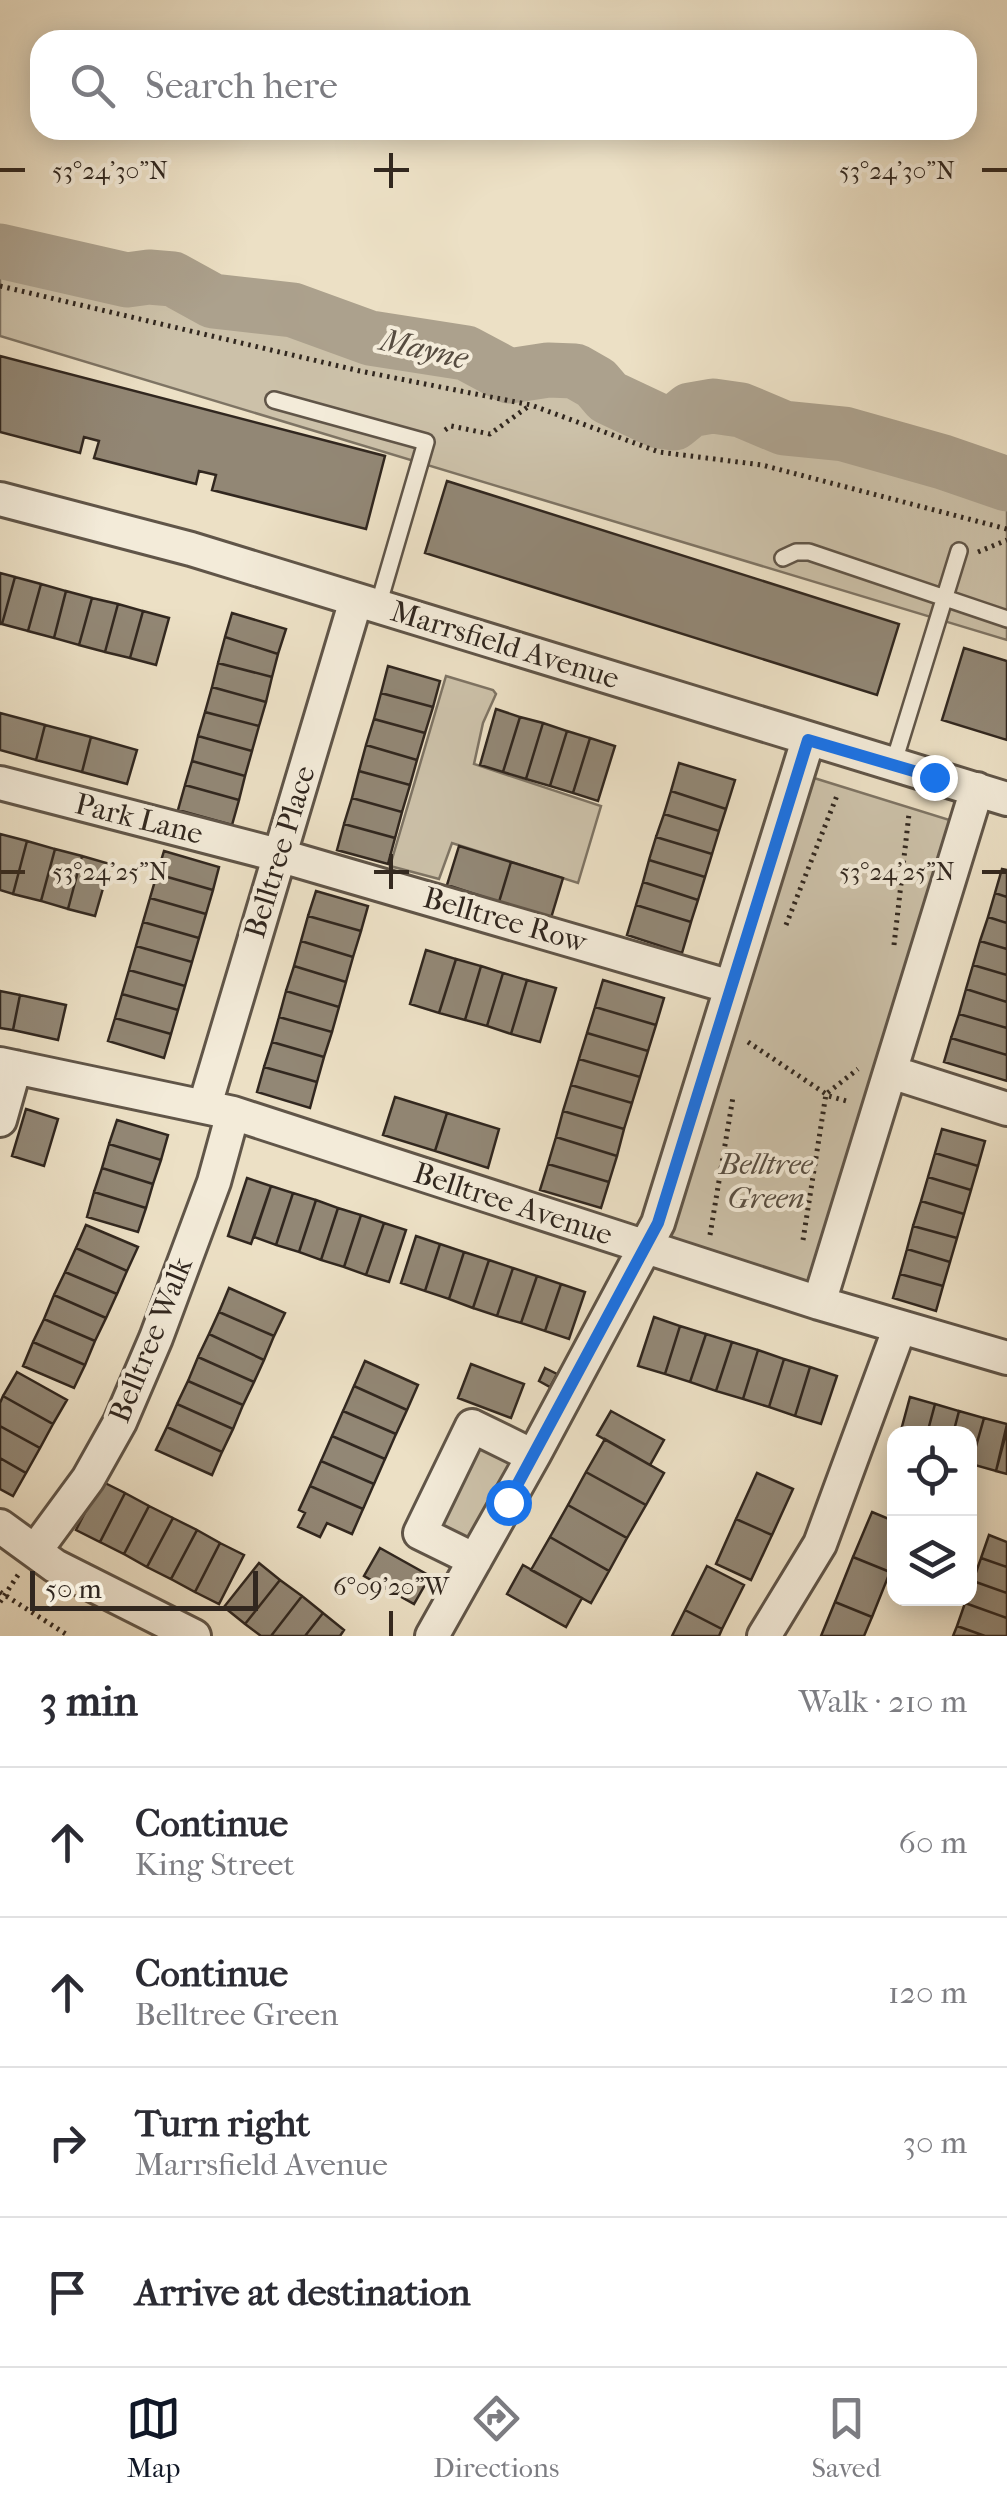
<!DOCTYPE html>
<meta charset="utf-8">
<style>
:root{--surface:#fff;--page:#f7f7f7;--text:#2b2b33;--muted:#7c7c81;--line:#e1e1e2;--accent:#111827}
body{margin:0;font-family:"IM FELL French Canon",serif;background:var(--page);color:var(--text)}
.controls{position:absolute;right:30px;bottom:30px;display:grid;overflow:hidden;border-radius:20px;box-shadow:0 5px 25px #0003}
.controls button{width:90px;height:90px;display:grid;place-items:center;padding:0;border:0;border-bottom:2px solid var(--line);background:var(--surface);color:var(--text);font:50px sans-serif}
.scale{position:absolute;left:30px;bottom:25px;width:228px;box-sizing:border-box;padding-left:10px;border:5px solid #31271f;border-top:0;font-size:28px;line-height:35px;white-space:nowrap;color:#31271f;-webkit-text-stroke:8px #f3ebd9;paint-order:stroke}
.stop{position:absolute;width:30px;height:30px;margin:-22px;border:8px solid #1a73e8;border-radius:50%;background:#fff}
.stop.end{background:#1a73e8;border-color:#fff;box-shadow:0 2px 10px #0008}
.list{margin:0;padding:0;list-style:none}
h2{display:flex;justify-content:space-between;align-items:center;height:130px;margin:0;padding:0 40px;font-size:42px}
h2 small{font-size:32px;font-weight:400;color:var(--muted)}
.list li{display:grid;grid-template-columns:65px 1fr auto;gap:30px;align-items:center;box-sizing:border-box;height:150px;padding:0 40px;border-top:2px solid var(--line)}
.list b{display:block;font-size:38px;white-space:nowrap}
.list p{margin:0;font-size:32px;white-space:nowrap;color:var(--muted)}
.list em{font-size:32px;font-style:normal;color:var(--muted)}
.icon{flex:none;width:55px;height:55px;fill:none;stroke:currentColor;stroke-width:2;stroke-linecap:round;stroke-linejoin:round}
.map{position:relative;flex:none;width:1007px;height:1636px;overflow:hidden}
.search{position:absolute;background:var(--surface);box-shadow:0 5px 25px #0003;left:30px;right:30px;top:30px;height:110px;display:flex;align-items:center;gap:25px;box-sizing:border-box;padding:0 35px;border-radius:30px;color:var(--muted);font-size:38px}
.sheet{height:730px;background:var(--surface)}
nav{display:flex;justify-content:space-around;align-items:center;box-sizing:border-box;height:140px;border-top:2px solid var(--line);background:var(--surface);font-size:28px;color:var(--muted)}
nav a{display:grid;justify-items:center;gap:5px}
nav .on{color:var(--accent)}
.map>svg:first-child{display:block}
.green{fill:#ccc1a9;stroke:#7e7464;stroke-width:2.5}
.lines{fill:none;stroke-linecap:round;stroke-linejoin:round}
.river{stroke:#aca18d;stroke-width:55}
.building{fill:#928775;stroke:#31271f;stroke-width:2.5}
.service-casing{stroke:#605548;stroke-width:20}
.minor-casing{stroke:#605548;stroke-width:38}
.path{stroke:#31271f;stroke-width:5;stroke-dasharray:2.5 5;stroke-linecap:butt}
.service{stroke:#f3ebd9;stroke-width:15}
.minor{stroke:#f3ebd9;stroke-width:32}
.route{stroke:#1a73e8;stroke-width:12}
.ticks{fill:none;stroke:#31271f;stroke-width:4}
.labels{text-anchor:middle;dominant-baseline:central;stroke-width:8;stroke-linejoin:round;paint-order:stroke}
.street-label{font-size:30px;fill:#31271f;stroke:#f3ebd9}
.park-label{font-size:30px;font-style:italic;fill:#584e42;stroke:#f3ebd9}
.water-label{font-size:32px;font-style:italic;fill:#564c40;stroke:#f3ebd9}
.ticks-label{font-size:25px;text-anchor:middle;fill:#31271f;stroke:#f3ebd9;stroke-width:8;stroke-linejoin:round;paint-order:stroke}
</style>
<div class="map">
<svg width="1007" height="1636" viewBox="0 0 1007 1636">
<rect width="100%" height="100%" fill="#ece0c5"/>
<filter id="stains"><feTurbulence type="fractalNoise" baseFrequency=".002" numOctaves="4"/><feColorMatrix values="0 0 0 0 .2 0 0 0 0 .09 0 0 0 0 .02 0 0 0 .5 -.17"/></filter>
<radialGradient id="worn" r=".72"><stop offset=".6" stop-color="#630" stop-opacity="0"/><stop offset="1" stop-color="#630" stop-opacity=".3"/></radialGradient>
<path class="green" d="M 0,251 L 1007,495 L 1007,640 L 0,336 Z
M 446,676 L 493,690 L 496,694 L 483,723 L 474,764 L 601,806 L 578,883 L 452,843 L 439,879 L 390,866 Z
M 814,778 L 956,822 L 814,1279 L 797,1286 L 667,1244 Z
M 475,1446 L 486,1446 L 513,1462 L 472,1541 L 440,1528 Z"/>
<g class="lines">
<path class="river" d="M 0,251 L 127,280 L 149,277 L 173,279 L 213,301 L 293,310 L 370,338 L 466,353 L 509,376 L 548,370 L 575,371 L 596,383 L 608,397 L 659,421 L 674,423 L 690,410 L 713,406 L 741,410 L 784,428 L 844,434 L 943,462 L 1007,484"/>
</g>
<path class="building" d="M 0,356 L 385,456 L 366,529 L 212,490 L 216,475 L 199,471 L 196,484 L 94,458 L 99,441 L 84,437 L 80,453 L 0,432 Z
M 447,481 L 899,624 L 877,695 L 425,553 Z
M 0,573 L 15,577 L 2,624 L 0,624 Z
M 15,577 L 41,584 L 28,631 L 2,624 Z
M 41,584 L 66,591 L 54,638 L 28,631 Z
M 66,591 L 92,598 L 79,645 L 54,638 Z
M 92,598 L 118,604 L 105,652 L 79,645 Z
M 118,604 L 143,611 L 130,658 L 105,652 Z
M 143,611 L 169,618 L 156,665 L 130,658 Z
M 232,613 L 286,629 L 278,654 L 225,637 Z
M 225,637 L 278,654 L 272,677 L 218,663 Z
M 964,648 L 1007,661 L 1007,740 L 942,720 Z
M 218,663 L 272,677 L 266,702 L 212,687 Z
M 388,666 L 440,681 L 433,707 L 381,693 Z
M 212,687 L 266,702 L 259,726 L 205,712 Z
M 381,693 L 433,707 L 425,733 L 374,719 Z
M 496,709 L 520,717 L 503,772 L 480,765 Z
M 205,712 L 259,726 L 252,751 L 198,736 Z
M 0,713 L 45,725 L 36,760 L 0,750 Z
M 520,717 L 543,723 L 526,779 L 503,772 Z
M 374,719 L 425,733 L 417,760 L 366,745 Z
M 543,723 L 567,731 L 550,786 L 526,779 Z
M 45,725 L 91,737 L 82,772 L 36,760 Z
M 567,731 L 590,738 L 573,793 L 550,786 Z
M 198,736 L 252,751 L 245,776 L 192,761 Z
M 91,737 L 137,750 L 127,784 L 82,772 Z
M 590,738 L 615,746 L 598,801 L 573,793 Z
M 366,745 L 417,760 L 410,785 L 359,771 Z
M 192,761 L 245,776 L 239,800 L 185,785 Z
M 679,763 L 735,780 L 726,809 L 671,791 Z
M 359,771 L 410,785 L 402,812 L 352,798 Z
M 185,785 L 239,800 L 232,825 L 178,810 Z
M 671,791 L 726,809 L 719,831 L 664,814 Z
M 352,798 L 402,812 L 395,838 L 344,824 Z
M 664,814 L 719,831 L 712,854 L 656,837 Z
M 344,824 L 395,838 L 388,864 L 337,850 Z
M 0,834 L 27,841 L 13,894 L 0,890 Z
M 656,837 L 712,854 L 705,877 L 649,860 Z
M 27,841 L 55,849 L 41,901 L 13,894 Z
M 459,846 L 511,862 L 499,902 L 447,885 Z
M 55,849 L 82,856 L 68,909 L 41,901 Z
M 164,851 L 219,867 L 213,890 L 157,874 Z
M 82,856 L 110,864 L 95,916 L 68,909 Z
M 649,860 L 705,877 L 698,900 L 643,882 Z
M 511,862 L 563,878 L 551,918 L 499,902 Z
M 1002,869 L 1007,870 L 1007,897 L 995,893 Z
M 157,874 L 213,890 L 206,914 L 150,898 Z
M 643,882 L 698,900 L 691,922 L 636,905 Z
M 316,891 L 368,906 L 361,931 L 308,916 Z
M 995,893 L 1007,897 L 1007,923 L 988,917 Z
M 150,898 L 206,914 L 199,938 L 143,922 Z
M 636,905 L 691,922 L 682,953 L 627,935 Z
M 308,916 L 361,931 L 353,957 L 301,941 Z
M 988,917 L 1007,923 L 1007,949 L 980,941 Z
M 143,922 L 199,938 L 192,962 L 136,946 Z
M 301,941 L 353,957 L 346,982 L 294,966 Z
M 980,941 L 1007,949 L 1007,975 L 973,965 Z
M 136,946 L 192,962 L 185,986 L 129,970 Z
M 426,950 L 456,959 L 439,1013 L 410,1004 Z
M 456,959 L 481,966 L 465,1020 L 439,1013 Z
M 973,965 L 1007,975 L 1007,1002 L 966,989 Z
M 294,966 L 346,982 L 339,1007 L 286,991 Z
M 481,966 L 503,973 L 487,1026 L 465,1020 Z
M 129,970 L 185,986 L 178,1010 L 122,994 Z
M 503,973 L 527,980 L 511,1034 L 487,1026 Z
M 527,980 L 556,988 L 540,1042 L 511,1034 Z
M 603,980 L 664,998 L 656,1025 L 595,1007 Z
M 966,989 L 1007,1002 L 1007,1028 L 959,1014 Z
M 0,991 L 20,995 L 13,1030 L 0,1028 Z
M 286,991 L 339,1007 L 332,1032 L 279,1017 Z
M 122,994 L 178,1010 L 171,1034 L 115,1018 Z
M 20,995 L 66,1005 L 58,1040 L 13,1030 Z
M 595,1007 L 656,1025 L 648,1051 L 587,1033 Z
M 959,1014 L 1007,1028 L 1007,1055 L 951,1038 Z
M 279,1017 L 332,1032 L 324,1057 L 272,1042 Z
M 115,1018 L 171,1034 L 164,1058 L 108,1041 Z
M 587,1033 L 648,1051 L 640,1077 L 579,1059 Z
M 951,1038 L 1007,1055 L 1007,1081 L 944,1062 Z
M 272,1042 L 324,1057 L 317,1082 L 264,1067 Z
M 579,1059 L 640,1077 L 632,1103 L 571,1085 Z
M 264,1067 L 317,1082 L 310,1108 L 257,1092 Z
M 571,1085 L 632,1103 L 624,1129 L 563,1111 Z
M 395,1097 L 447,1113 L 435,1151 L 383,1135 Z
M 26,1109 L 58,1119 L 44,1166 L 12,1156 Z
M 563,1111 L 624,1129 L 617,1156 L 556,1137 Z
M 447,1113 L 499,1129 L 488,1168 L 435,1151 Z
M 117,1120 L 168,1135 L 161,1160 L 109,1144 Z
M 942,1129 L 985,1141 L 978,1166 L 935,1153 Z
M 556,1137 L 617,1156 L 609,1182 L 548,1164 Z
M 109,1144 L 161,1160 L 153,1184 L 102,1168 Z
M 935,1153 L 978,1166 L 971,1190 L 928,1177 Z
M 548,1164 L 609,1182 L 601,1208 L 540,1190 Z
M 102,1168 L 153,1184 L 146,1208 L 94,1192 Z
M 928,1177 L 971,1190 L 964,1214 L 921,1201 Z
M 247,1178 L 271,1186 L 251,1244 L 228,1236 Z
M 271,1186 L 293,1193 L 276,1245 L 254,1237 Z
M 94,1192 L 146,1208 L 138,1232 L 87,1217 Z
M 293,1193 L 316,1200 L 299,1252 L 276,1245 Z
M 316,1200 L 338,1208 L 321,1260 L 299,1252 Z
M 921,1201 L 964,1214 L 957,1238 L 913,1226 Z
M 338,1208 L 361,1215 L 344,1267 L 321,1260 Z
M 361,1215 L 384,1223 L 366,1275 L 344,1267 Z
M 384,1223 L 406,1230 L 389,1282 L 366,1275 Z
M 86,1225 L 138,1247 L 127,1271 L 76,1248 Z
M 913,1226 L 957,1238 L 950,1262 L 907,1249 Z
M 416,1236 L 440,1244 L 425,1291 L 401,1283 Z
M 440,1244 L 464,1252 L 449,1299 L 425,1291 Z
M 76,1248 L 127,1271 L 117,1294 L 65,1272 Z
M 907,1249 L 950,1262 L 943,1286 L 900,1274 Z
M 464,1252 L 489,1260 L 473,1308 L 449,1299 Z
M 489,1260 L 513,1268 L 497,1316 L 473,1308 Z
M 513,1268 L 537,1276 L 521,1323 L 497,1316 Z
M 65,1272 L 117,1294 L 106,1318 L 54,1295 Z
M 900,1274 L 943,1286 L 936,1311 L 893,1298 Z
M 537,1276 L 561,1284 L 545,1331 L 521,1323 Z
M 561,1284 L 585,1292 L 569,1339 L 545,1331 Z
M 229,1288 L 285,1313 L 274,1336 L 219,1312 Z
M 54,1295 L 106,1318 L 95,1341 L 44,1319 Z
M 219,1312 L 274,1336 L 264,1360 L 209,1334 Z
M 654,1317 L 680,1326 L 665,1374 L 638,1366 Z
M 44,1319 L 95,1341 L 85,1365 L 33,1342 Z
M 680,1326 L 706,1334 L 690,1382 L 665,1374 Z
M 209,1334 L 264,1360 L 254,1382 L 198,1357 Z
M 706,1334 L 732,1342 L 716,1391 L 690,1382 Z
M 33,1342 L 85,1365 L 74,1388 L 23,1366 Z
M 732,1342 L 758,1350 L 743,1399 L 716,1391 Z
M 758,1350 L 784,1359 L 769,1407 L 743,1399 Z
M 198,1357 L 254,1382 L 243,1405 L 188,1381 Z
M 784,1359 L 810,1367 L 795,1416 L 769,1407 Z
M 365,1361 L 418,1385 L 407,1410 L 354,1386 Z
M 471,1364 L 524,1384 L 511,1418 L 458,1398 Z
M 810,1367 L 837,1376 L 821,1424 L 795,1416 Z
M 545,1368 L 557,1374 L 550,1387 L 539,1381 Z
M 17,1372 L 67,1400 L 53,1424 L 3,1396 Z
M 188,1381 L 243,1405 L 233,1429 L 177,1404 Z
M 354,1386 L 407,1410 L 396,1434 L 343,1411 Z
M 3,1396 L 53,1424 L 40,1448 L 0,1426 L 0,1403 Z
M 910,1397 L 935,1404 L 927,1434 L 900,1434 Z
M 177,1404 L 233,1429 L 222,1452 L 167,1427 Z
M 935,1404 L 959,1411 L 953,1434 L 927,1434 Z
M 343,1411 L 396,1434 L 385,1459 L 332,1436 Z
M 611,1411 L 664,1440 L 650,1465 L 597,1435 Z
M 959,1411 L 984,1418 L 971,1464 L 970,1434 L 953,1434 Z
M 984,1418 L 1007,1424 L 996,1471 L 971,1464 Z
M 0,1426 L 40,1448 L 26,1473 L 0,1458 Z
M 167,1427 L 222,1452 L 212,1475 L 156,1450 Z
M 1007,1430 L 1007,1474 L 996,1471 Z
M 332,1436 L 385,1459 L 374,1484 L 321,1461 Z
M 605,1439 L 664,1473 L 646,1505 L 586,1472 Z
M 0,1458 L 26,1473 L 13,1496 L 0,1489 Z
M 321,1461 L 374,1484 L 363,1509 L 310,1486 Z
M 586,1472 L 646,1505 L 627,1538 L 568,1505 Z
M 757,1473 L 793,1489 L 772,1535 L 736,1519 Z
M 101,1481 L 125,1493 L 100,1542 L 76,1530 Z
M 310,1486 L 363,1509 L 352,1534 L 327,1523 L 320,1537 L 298,1527 L 305,1513 L 299,1510 Z
M 125,1493 L 149,1506 L 124,1554 L 100,1542 Z
M 568,1505 L 627,1538 L 609,1571 L 550,1537 Z
M 149,1506 L 173,1518 L 147,1567 L 124,1554 Z
M 872,1512 L 894,1521 L 894,1561 L 890,1572 L 853,1557 Z
M 173,1518 L 197,1530 L 171,1579 L 147,1567 Z
M 736,1519 L 772,1535 L 751,1580 L 716,1564 Z
M 197,1530 L 220,1543 L 195,1592 L 171,1579 Z
M 989,1535 L 1007,1542 L 1007,1567 L 981,1558 Z
M 550,1537 L 609,1571 L 591,1603 L 531,1570 Z
M 220,1543 L 244,1555 L 219,1604 L 195,1592 Z
M 380,1548 L 430,1576 L 414,1604 L 364,1576 Z
M 853,1557 L 890,1572 L 872,1617 L 835,1602 Z
M 981,1558 L 1007,1567 L 1007,1593 L 973,1581 Z
M 259,1563 L 280,1580 L 245,1624 L 224,1607 Z
M 523,1565 L 582,1598 L 566,1627 L 507,1594 Z
M 707,1566 L 744,1585 L 722,1629 L 685,1610 Z
M 280,1580 L 302,1596 L 271,1636 L 261,1636 L 245,1624 Z
M 973,1581 L 1007,1593 L 1007,1618 L 965,1603 L 970,1598 Z
M 302,1596 L 323,1613 L 305,1636 L 271,1636 Z
M 835,1602 L 872,1617 L 864,1636 L 821,1636 Z
M 965,1603 L 1007,1618 L 1007,1636 L 985,1636 L 957,1626 Z
M 685,1610 L 722,1629 L 719,1636 L 672,1636 Z
M 323,1613 L 344,1630 L 340,1636 L 305,1636 Z
M 957,1626 L 985,1636 L 953,1636 Z"/>
<g class="lines">
<g class="service-casing">
<path id="service" d="M 274,400 L 426,442 L 378,606
M 783,558 L 796,552 L 809,552 L 1007,619
M 893,765 L 959,551"/>
</g>
<g class="minor-casing">
<path id="minor" d="M 0,499 L 191,549 L 1007,799
M 0,783 L 278,855 L 731,987
M 0,1064 L 233,1113 L 819,1303 L 1007,1358
M 891,1072 L 1007,1109
M 205,1105 L 356,600
M 0,1120 L 15,1067
M 819,1303 L 977,789
M 0,1526 L 55,1566 L 194,1636
M 35,1551 L 88,1479 L 120,1422 L 156,1338 L 214,1182 L 233,1113
M 475,1560 L 420,1533 L 472,1426 L 533,1456
M 432,1636 L 535,1453 L 658,1223 L 808,740
M 764,1636 L 820,1544 L 900,1327"/>
</g>
<path class="path" d="M 0,286 L 360,371 L 531,405 L 659,452 L 762,465 L 1007,529
M 445,430 L 451,426 L 490,434 L 529,406
M 978,552 L 1007,540
M 786,925 L 838,793
M 894,945 L 909,814
M 748,1042 L 829,1096 L 850,1102
M 710,1235 L 733,1097
M 803,1240 L 826,1094 L 858,1069
M 0,1592 L 69,1636
M 0,1602 L 18,1575"/>
<use href="#service" class="service"/>
<use href="#minor" class="minor"/>
</g>
<g class="lines">
<path class="route" d="M 508,1502 L 658,1223 L 808,740 L 934,777"/>
</g>
<path class="ticks" d="M 391,153 L 391,188M 0,170 L 25,170M 374,170 L 409,170M 982,170 L 1007,170M 391,854 L 391,889M 0,872 L 25,872M 374,872 L 409,872M 982,872 L 1007,872M 391,1611 L 391,1636"/>
<g class="labels">
<g class="street-label">
<text transform="translate(505 645) rotate(17)">Marrsfield Avenue</text>
<text transform="translate(139 819) rotate(14)">Park Lane</text>
<text transform="translate(280 852) rotate(-73)">Belltree Place</text>
<text transform="translate(505 920) rotate(16)">Belltree Row</text>
<text transform="translate(513 1204) rotate(18)">Belltree Avenue</text>
<text transform="translate(151 1340) rotate(-68)">Belltree Walk</text>
</g>
<g class="park-label">
<text x="766" y="1164">Belltree<tspan x="766" dy="34">Green</tspan></text>
</g>
<g class="water-label">
<text transform="translate(424 349) rotate(13)">Mayne</text>
</g>
</g>
<g class="ticks-label">
<text x="110" y="179">53°24'30"N</text>
<text x="897" y="179">53°24'30"N</text>
<text x="110" y="880">53°24'25"N</text>
<text x="897" y="880">53°24'25"N</text>
<text x="391" y="1595">6°09'20"W</text>
</g>
<rect width="100%" height="100%" filter="url(#stains)"/>
<rect width="100%" height="100%" fill="url(#worn)"/>
</svg>
<div class="controls">
<button><svg class="icon" aria-label="locate" viewBox="0 0 24 24"><circle cx="12" cy="12" r="6"/><path d="M12 2v4M12 18v4M2 12h4M18 12h4"/></svg></button>
<button><svg class="icon" aria-label="layers" viewBox="0 0 24 24"><path d="M12 4l9 5-9 5-9-5zM3 14l9 5 9-5"/></svg></button>
</div>
<div class="scale">50 m</div>
<div class="stop" style="left:508px;top:1502px"></div>
<div class="stop end" style="left:934px;top:777px"></div>
<div class="search"><svg class="icon" aria-label="search" viewBox="0 0 24 24"><circle cx="10" cy="10" r="6"/><path d="M15 15l6 6"/></svg>Search here</div>
</div>
<section class="sheet">
<h2>3 min<small>Walk · 210 m</small></h2>
<ul class="list">
<li><svg class="icon" aria-label="ahead" viewBox="0 0 24 24"><path d="M12 20V5M6 11l6-6 6 6"/></svg><div><b>Continue</b><p>King Street</p></div><em>60 m</em></li>
<li><svg class="icon" aria-label="ahead" viewBox="0 0 24 24"><path d="M12 20V5M6 11l6-6 6 6"/></svg><div><b>Continue</b><p>Belltree Green</p></div><em>120 m</em></li>
<li><svg class="icon" aria-label="right" viewBox="0 0 24 24"><path d="M7 20v-9h11M14 6l5 5-5 5"/></svg><div><b>Turn right</b><p>Marrsfield Avenue</p></div><em>30 m</em></li>
<li><svg class="icon" aria-label="arrive" viewBox="0 0 24 24"><path d="M6 21V4h12l-3 4 3 4H6"/></svg><div><b>Arrive at destination</b></div></li>
</ul>
</section>
<nav>
<a class="on"><svg class="icon" aria-label="map" viewBox="0 0 24 24"><path d="M3 6l6-2 6 2 6-2v14l-6 2-6-2-6 2zM9 4v14M15 6v14"/></svg>Map</a>
<a><svg class="icon" aria-label="directions" viewBox="0 0 24 24"><path d="M12 3l9 9-9 9-9-9zM9 14v-3h6M13 9l2 2-2 2"/></svg>Directions</a>
<a><svg class="icon" aria-label="saved" viewBox="0 0 24 24"><path d="M7 4h10v16l-5-4-5 4z"/></svg>Saved</a>
</nav>
